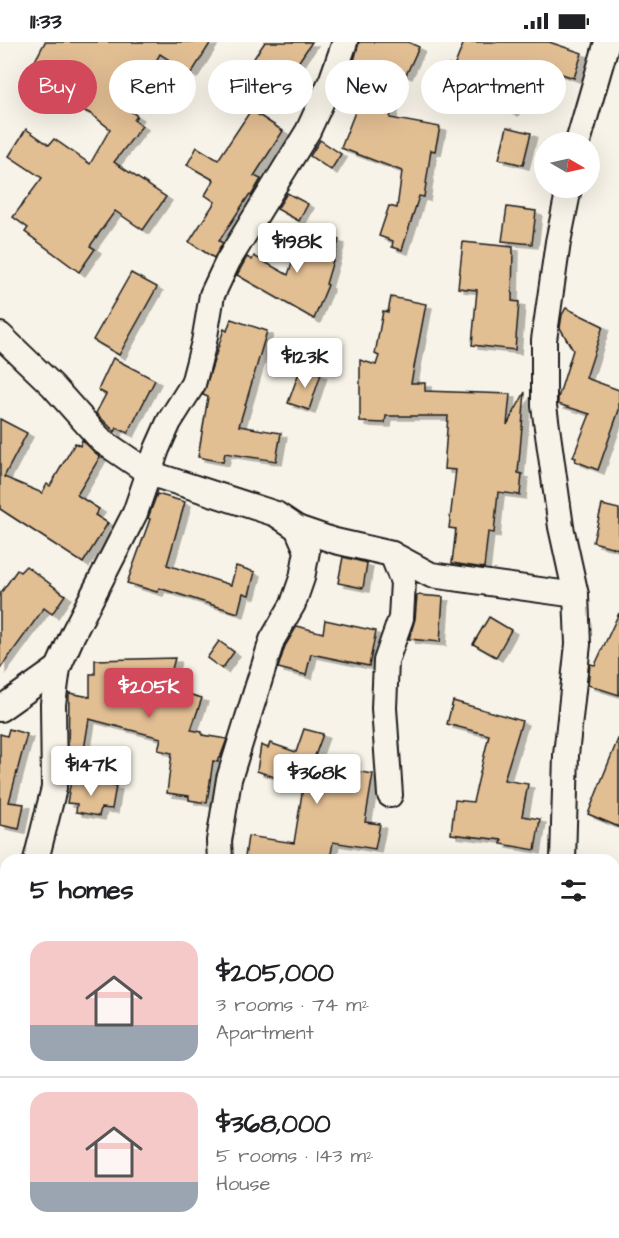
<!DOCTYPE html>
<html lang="en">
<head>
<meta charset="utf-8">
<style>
  body { margin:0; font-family:"Architects Daughter",sans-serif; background:#f2f2f2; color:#202124; height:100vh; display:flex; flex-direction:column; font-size:22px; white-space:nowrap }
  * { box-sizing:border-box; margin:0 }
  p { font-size:20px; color:#757577 }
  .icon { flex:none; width:33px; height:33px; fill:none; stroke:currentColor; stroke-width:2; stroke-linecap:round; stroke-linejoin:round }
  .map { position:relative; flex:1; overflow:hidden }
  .panel { position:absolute; left:0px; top:812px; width:620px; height:386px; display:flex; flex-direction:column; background:#fff; border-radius:18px 18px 0 0; box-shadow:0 6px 24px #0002 }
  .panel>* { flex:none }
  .hud { position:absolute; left:18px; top:18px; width:584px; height:54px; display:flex; gap:12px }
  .needle { width:39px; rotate:99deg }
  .buttons { position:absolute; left:534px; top:90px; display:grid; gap:12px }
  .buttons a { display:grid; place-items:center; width:66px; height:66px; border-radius:50%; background:#fff; box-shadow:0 6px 24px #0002; font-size:30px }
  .price { position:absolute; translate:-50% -51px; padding:0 14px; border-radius:6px; background:#fff; color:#222; font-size:20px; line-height:39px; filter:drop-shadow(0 2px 3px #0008) }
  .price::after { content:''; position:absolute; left:50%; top:36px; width:18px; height:14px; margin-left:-9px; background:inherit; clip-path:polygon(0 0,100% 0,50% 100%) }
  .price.active { background:#d1495b; color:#fff }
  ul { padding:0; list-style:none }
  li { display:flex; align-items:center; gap:18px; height:150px; padding:0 30px }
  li+li { border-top:2px solid #e0e0e0 }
  li span { display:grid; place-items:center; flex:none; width:168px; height:120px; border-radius:18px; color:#555 }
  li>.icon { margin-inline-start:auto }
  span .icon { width:72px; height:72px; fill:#fffc; stroke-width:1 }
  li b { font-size:26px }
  h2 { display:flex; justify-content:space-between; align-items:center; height:72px; padding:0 30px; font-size:26px }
  .chip { padding:0 21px; border-radius:27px; background:#fff; box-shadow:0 6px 24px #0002; font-size:21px; line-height:54px }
  .chip.active { background:#d1495b; color:#fff }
  .status { display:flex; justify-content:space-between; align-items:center; height:42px; padding:0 30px; background:#fff; direction:ltr }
  .status svg { height:16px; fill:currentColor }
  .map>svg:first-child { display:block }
  .building { fill:#e2be93; stroke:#1c1c1c; stroke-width:1.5; filter:url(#shadow) }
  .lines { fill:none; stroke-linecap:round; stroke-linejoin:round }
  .street-casing { stroke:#1c1c1c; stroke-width:28 }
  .secondary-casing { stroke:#1c1c1c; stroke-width:38 }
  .street { stroke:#f7f3e8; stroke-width:24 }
  .secondary { stroke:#f7f3e8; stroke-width:33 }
</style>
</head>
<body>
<div class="status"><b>11:33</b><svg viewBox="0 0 49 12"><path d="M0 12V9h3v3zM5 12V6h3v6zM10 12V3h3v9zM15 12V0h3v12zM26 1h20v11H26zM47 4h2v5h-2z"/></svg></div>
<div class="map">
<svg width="619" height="1196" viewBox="0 0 619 1196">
  <defs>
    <filter id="shadow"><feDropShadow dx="6" dy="4" stdDeviation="0" flood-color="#0004"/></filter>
  </defs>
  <rect width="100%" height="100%" fill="#f7f3e8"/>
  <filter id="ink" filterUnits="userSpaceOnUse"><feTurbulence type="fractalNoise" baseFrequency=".0167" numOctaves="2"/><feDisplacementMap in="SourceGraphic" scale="12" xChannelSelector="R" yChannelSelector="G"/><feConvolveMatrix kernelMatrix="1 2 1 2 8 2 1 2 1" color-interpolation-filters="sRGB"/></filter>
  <g filter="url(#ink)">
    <g class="building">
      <path d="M45,0h166l-20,32 -31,-20 -32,55 9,7 -3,4 8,6 -28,36 52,35 -23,33 -28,-19 -25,35 5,3 -16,23 -54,-40 3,-4 -15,-11 29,-39 -33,-22 17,-27 23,16 5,-6 36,25 20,-35 -19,-15 -22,-11 -4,6 -43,-24z"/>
      <path d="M265,0h47l-29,43 -33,-21z"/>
      <path d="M359,0h49l11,5 -13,28 -6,-3 -10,46 50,9 -5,24 -4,-1 -7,47 -5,-1 -17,54 -10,-3 1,-6 -14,-5 10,-30 8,2 5,-37 -61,-23 21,-54 -16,-3z"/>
      <path d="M464,0h85l33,11 -8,25 -46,-15 -16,49 -71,-25 8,-22 5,2z"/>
      <path d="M251,68l32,21 -29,45 7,3 -10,17 -2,-1 -30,46 4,2 -9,15 -25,-16 26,-40 -10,-7 9,-15 -27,-15 10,-18 21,13z"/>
      <path d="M507,85l24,6 -8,32 -24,-6z"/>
      <path d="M320,98l21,14 -10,16 -21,-14z"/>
      <path d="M287,151l21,11 -9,17 -22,-12z"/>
      <path d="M507,165l29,4 -4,33 -30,-3z"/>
      <path d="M303,188l36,10 -13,44 2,1 -14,34 -77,-44 10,-18 5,3 2,-4 34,19z"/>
      <path d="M463,200l50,5 -1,54 7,1 -4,48 -43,-5 5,-55 -19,-2z"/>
      <path d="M131,231l26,14 -38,68 -26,-15z"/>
      <path d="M391,255l35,7 -15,79h14v8l85,3 -3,31 18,-33 -7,81 4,1 -2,21 -22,-3 -4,41 -6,-1 -4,36 -32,-5 4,-34 -7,-1 7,-58 -12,-1 4,-53h-62l-1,7 -25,-1v-62l16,5 3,-9 -4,-2 8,-43 5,1z"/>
      <path d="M566,266l37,18 -17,52 33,12v20l-21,60 -23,-9 1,-3 -3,-1 17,-43 -32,-10v-6l15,-48 -13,-22 2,-13z"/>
      <path d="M231,277l36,12 -28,95 42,7 -5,28 -51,-8 -2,9 -25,-5 10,-60 -5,-2 21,-66 3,2z"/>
      <path d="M113,316l42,22 -27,53 -11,-5 -2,4 -19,-19 10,-19 -8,-4z"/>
      <path d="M301,325l20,7 -12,36 -21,-7z"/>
      <path d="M0,377l27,14 -23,44 38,16 5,-9 3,2 25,-43 5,3 2,-6 18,17 -23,38 22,14 -4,6 13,8 -25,40 -83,-54z"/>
      <path d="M157,452l28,8 -18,63 64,20 5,-19 19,6 -6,23 -6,-2 -5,20 -79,-25 -2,4 -30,-9 23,-64 -2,-1z"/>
      <path d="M602,463l17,4v40l-26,-7z"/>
      <path d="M343,515l24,6 -4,25 -25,-5z"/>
      <path d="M26,524l39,29 -13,19 -8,-6 -44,61v-75l17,-24 3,2z"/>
      <path d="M417,553l26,2 -3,45 -31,-3 6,-20z"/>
      <path d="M619,571v82l-31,-10 2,-21 5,1z"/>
      <path d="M489,575l22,13 -15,27 -23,-13z"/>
      <path d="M325,578l51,11 -7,35 -58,-12 -5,21 -28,-7 7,-22 12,-20 26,7z"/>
      <path d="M219,599l15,11 -12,17 -15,-11z"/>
      <path d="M175,616l-8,30 35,10 -11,32 11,2v3l25,4 -7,19h-2v4l-5,-1 -6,42 -18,-3v-4l-22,-3 5,-40 -14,-3 3,-12 -72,-19 -6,37 -15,-3 1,-60 21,4v-23h5v-14z"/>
      <path d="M453,659l69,20 -18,59 24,4 -6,32 18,3 -5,31 -34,-6 1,-4 -51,-6 4,-34 18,2 16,-67 -42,-11z"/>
      <path d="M9,687l18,5 -18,68 15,2 -5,25 -19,-4v-91l7,2z"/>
      <path d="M304,687l19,5 -11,30 61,10 -8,48 15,2 -5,25 -42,-7 -3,18h-68l-17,-3 3,-21 46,7 9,-56 -46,-16 4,-26 7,3 2,-5 26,9z"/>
      <path d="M618,697l1,1v87l-31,-13z"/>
      <path d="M71,738l45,6 -4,23 -11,-1 -2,8 -23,-4 1,-8 -10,-1z"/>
    </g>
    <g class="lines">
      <defs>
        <g id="street">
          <path d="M578,100l29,-100"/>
          <path d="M0,293l52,50 50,56 47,32 127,41 21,14 10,23 -5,27 -9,26 -21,36 -43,139 -10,62 1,19"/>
          <path d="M297,486l38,13 57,13 39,21 145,20"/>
          <path d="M0,667l58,-41"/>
          <path d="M390,753l-6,-87 2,-47 15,-43 2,-36 -11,-28"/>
          <path d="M36,818l18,-72 -1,-84 5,-36 15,-34 62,-121 22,-64 12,-27 24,-38 11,-42 8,-47 16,-34 80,-130 24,-52 13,-37"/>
          <path d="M563,818l3,-105 12,-111 -2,-49 -15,-68 -17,-121v-66l14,-98 11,-54"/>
          <path d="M562,1191l1,5"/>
          <path d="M312,1196v-5"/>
        </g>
        <g id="secondary">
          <path d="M0,964l6,1"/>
          <path d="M614,1017h5"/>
        </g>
      </defs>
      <use href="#street" class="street-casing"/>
      <use href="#secondary" class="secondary-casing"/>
      <use href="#street" class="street"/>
      <use href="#secondary" class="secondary"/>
    </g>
  </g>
</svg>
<div class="buttons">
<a><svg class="needle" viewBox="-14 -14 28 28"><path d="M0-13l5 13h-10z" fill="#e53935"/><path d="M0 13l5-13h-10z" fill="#757577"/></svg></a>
</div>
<b class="price" style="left:297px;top:232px">$198K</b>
<b class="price" style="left:305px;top:347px">$123K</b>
<b class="price active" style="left:149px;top:677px">$205K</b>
<b class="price" style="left:91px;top:755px">$147K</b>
<b class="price" style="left:317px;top:763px">$368K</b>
<div class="hud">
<a class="chip active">Buy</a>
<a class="chip">Rent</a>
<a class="chip">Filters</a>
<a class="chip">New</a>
<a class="chip">Apartment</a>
</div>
<section class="panel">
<h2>5 homes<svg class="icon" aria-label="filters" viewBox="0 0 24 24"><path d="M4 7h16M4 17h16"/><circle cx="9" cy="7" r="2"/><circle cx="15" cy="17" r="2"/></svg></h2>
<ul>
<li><span style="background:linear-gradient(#f6c9c9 70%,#9aa5b1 0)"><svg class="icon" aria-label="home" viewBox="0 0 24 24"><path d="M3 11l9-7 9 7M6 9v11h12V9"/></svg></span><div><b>$205,000</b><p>3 rooms · 74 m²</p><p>Apartment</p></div></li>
<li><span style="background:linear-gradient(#f6c9c9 75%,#9aa5b1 0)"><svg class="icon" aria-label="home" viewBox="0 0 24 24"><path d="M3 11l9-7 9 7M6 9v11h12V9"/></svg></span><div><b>$368,000</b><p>5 rooms · 143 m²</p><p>House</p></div></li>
</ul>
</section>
</div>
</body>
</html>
